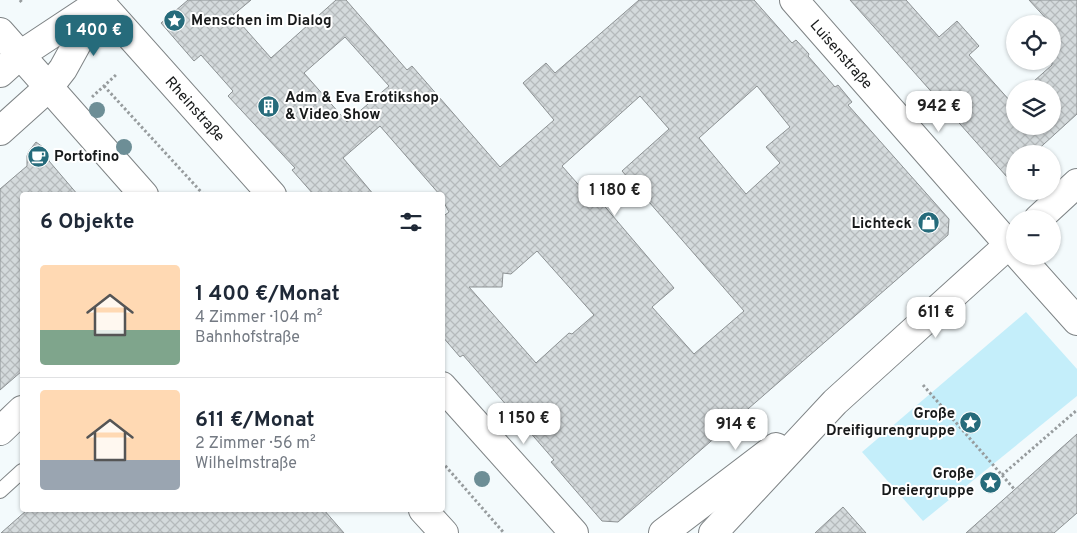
<!DOCTYPE html>
<html lang="de">
<head>
<meta charset="utf-8">
<style>
  body { margin:0; font-family:Overpass,sans-serif; background:#f2f2f3; color:#1f2937; height:100vh; display:flex; flex-direction:column; font-size:19px; white-space:nowrap }
  * { box-sizing:border-box; margin:0 }
  p { font-size:16px; color:#747a83 }
  .icon { flex:none; width:28px; height:28px; fill:none; stroke:currentColor; stroke-width:2; stroke-linecap:round; stroke-linejoin:round }
  .map { position:relative; flex:1; overflow:hidden }
  .details { position:absolute; left:20px; top:192px; width:425px; height:320px; display:flex; flex-direction:column; background:#fff; border-radius:5px; box-shadow:0 1px 4px #0004 }
  .details>* { flex:none }
  .buttons { position:absolute; left:1006px; top:15px; display:grid; gap:10px }
  .buttons a { display:grid; place-items:center; width:55px; height:55px; border-radius:50%; background:#fff; box-shadow:0 1px 4px #0004; font-size:25px }
  .price { position:absolute; translate:-50% -42px; padding:0 11px; border-radius:10px; background:#fff; color:#222; font-size:16px; line-height:32px; filter:drop-shadow(0 1px 2px #0008) }
  .price::after { content:''; position:absolute; left:50%; top:30px; width:15px; height:11px; margin-left:-8px; background:inherit; clip-path:polygon(0 0,100% 0,50% 100%) }
  .price.selected { background:#266b7b; color:#fff }
  ul { padding:0; list-style:none }
  li { display:flex; align-items:center; gap:15px; height:125px; padding:0 20px }
  li+li { border-top:1px solid #e0e1e3 }
  li span { display:grid; place-items:center; flex:none; width:140px; height:100px; border-radius:5px; color:#555 }
  li>.icon { margin-inline-start:auto }
  span .icon { width:60px; height:60px; fill:#fffc; stroke-width:1 }
  li b { font-size:21px }
  h2 { display:flex; justify-content:space-between; align-items:center; height:60px; padding:0 20px; font-size:21px }
  .map>svg:first-child { display:block }
  .park { fill:#c4eefa }
  .building { fill:url(#building-cross-hatch); stroke:#8c9193; fill-rule:evenodd }
  .lines { fill:none; stroke-linecap:round; stroke-linejoin:round }
  .service-casing { stroke:#7e8385; stroke-width:16 }
  .minor-casing { stroke:#7e8385; stroke-width:30 }
  .tertiary-casing { stroke:#7e8385; stroke-width:30 }
  .secondary-casing { stroke:#7e8385; stroke-width:30 }
  .path { stroke:#979c9e; stroke-width:3; stroke-dasharray:2.5 2.5; stroke-linecap:butt }
  .service { stroke:#fff; stroke-width:14 }
  .minor { stroke:#fff; stroke-width:28 }
  .tertiary { stroke:#fff; stroke-width:28 }
  .secondary { stroke:#fff; stroke-width:28 }
  .tree { fill:#6d8e96 }
  .labels { text-anchor:middle; stroke-width:4; stroke-linejoin:round; paint-order:stroke }
  .poi-label { font-size:15px; font-weight:bold; fill:#181a1b; stroke:#fff; text-anchor:start }
  .street-label { font-size:15px; fill:#181a1b; stroke:#fff }
</style>
</head>
<body>
<div class="map">
<svg width="1077" height="533" viewBox="0 0 1077 533">
  <defs>
    <pattern id="building-cross-hatch" width="8" height="8" patternUnits="userSpaceOnUse" patternTransform="scale(1.25)"><rect width="8" height="8" fill="#d4dadc"/><path d="M0 0l8 8M0 8l8-8" fill="none" stroke="#b5babc"/></pattern>
  </defs>
  <rect width="100%" height="100%" fill="#f3fafc"/>
  <path class="park" d="M1026,312l51,57v27l-154,125 -61,-69z"/>
  <g class="building">
    <path d="M188,0h63l-18,15 38,43 65,-58h10l61,70 5,-4 88,101 54,-47 -31,-37 23,-20 9,10 84,-73h115l38,43 4,-3 13,14 -1,2 27,31 3,-2 14,17 -4,3 101,114 -1,16 -330,287 -16,-1 -51,-59 3,-2 -91,-105 -3,2 -18,-21v-119l7,-5 -7,-13v-4h-2l-60,-69 -37,32 31,37h-60l-22,-25 3,-2 -67,-72 5,-5 -32,-36 -7,6 -33,-38zM345,37l44,49 -42,36 -43,-49zM757,86l33,41 -24,20 14,16 -34,31 -47,-56zM640,96l29,33 -47,42 122,140 -50,43 -42,-47 22,-19 -79,-93 -4,4 -29,-33zM537,251l57,64 -22,19 -3,-1 -33,30 -67,-76h33l1,-14 8,1z"/>
    <path d="M850,0h56l33,37 18,-16 22,25 -10,9 42,47 4,-4v28h37v-37h-27l27,-24v-41h-1l-22,-24h48v114l-44,40h-18v32z"/>
    <path d="M36,142l11,8 2,11 29,34h-56v176l-22,19v-201l27,-23v-10l2,-5z"/>
    <path d="M1077,434v79l-23,20h-88z"/>
    <path d="M843,507l23,26h-51z"/>
    <path d="M27,510h297l20,23h-343z"/>
  </g>
  <g class="lines">
    <defs>
      <path id="service" d="M0,491l22,-20"/>
      <g id="minor">
        <path id="s1" d="M794,0l215,245"/>
        <path d="M0,431l22,-21"/>
      </g>
      <g id="tertiary">
        <path d="M0,73l20,-18 77,-51"/>
        <path d="M0,131l49,-44 14,-18 37,-67"/>
      </g>
      <g id="secondary">
        <path id="s2" d="M98,0l174,195"/>
        <path d="M0,32l144,163"/>
        <path d="M1038,219l39,-36"/>
        <path d="M1019,256l58,65"/>
        <path d="M442,386l132,147"/>
        <path d="M423,510l21,23"/>
        <path d="M663,533l113,-86"/>
        <path d="M713,533l122,-131 180,-163"/>
      </g>
    </defs>
    <use href="#service" class="service-casing"/>
    <use href="#minor" class="minor-casing"/>
    <use href="#tertiary" class="tertiary-casing"/>
    <use href="#secondary" class="secondary-casing"/>
    <g class="path">
      <path d="M20,0l3,4"/>
      <path d="M104,86l100,109"/>
      <path d="M92,97l25,-23"/>
      <path d="M923,385l92,105"/>
      <path d="M442,462l62,71"/>
      <path d="M1002,475l75,-65"/>
    </g>
    <use href="#service" class="service"/>
    <use href="#minor" class="minor"/>
    <use href="#tertiary" class="tertiary"/>
    <use href="#secondary" class="secondary"/>
  </g>
  <g class="tree">
    <circle cx="97" cy="110" r="8"/>
    <circle cx="124" cy="147" r="8"/>
    <circle cx="482" cy="479" r="8"/>
  </g>
  <defs>
    <symbol id="sight-disc" viewBox="-11 -11 22 22"><circle r="9.5" fill="#266b7b" stroke="#fff"/><path d="M0-6L1.8-2.2L6-1.7L2.9 1.2L3.7 5.4L0 3.3L-3.7 5.4L-2.9 1.2L-6-1.7L-1.8-2.2Z" fill="#fff"/></symbol>
    <symbol id="building-disc" viewBox="-11 -11 22 22"><circle r="9.5" fill="#266b7b" stroke="#fff"/><path d="M-4-6H4V6H1V3H-1V6H-4ZM-2.5-4.3h1.7v1.8h-1.7ZM.8-4.3h1.7v1.8H.8ZM-2.5-1h1.7V.8h-1.7ZM.8-1h1.7V.8H.8Z" fill="#fff"/></symbol>
    <symbol id="cafe-disc" viewBox="-11 -11 22 22"><circle r="9.5" fill="#266b7b" stroke="#fff"/><path d="M-5.5-4.5H6V0H3Q3 3.5 0 3.5H-2.5Q-5.5 3.5-5.5 0ZM3-3.2v2h1.7v-2ZM-6 4.5H4V6H-6Z" fill="#fff"/></symbol>
    <symbol id="shop-disc" viewBox="-11 -11 22 22"><circle r="9.5" fill="#266b7b" stroke="#fff"/><path d="M-5-2.5h2.3a2.7 3.5 0 0 1 5.4 0H5L5.5 6h-11ZM-1.5-2.5h3a1.5 2.3 0 0 0-3 0Z" fill="#fff"/></symbol>
  </defs>
  <g fill-rule="evenodd">
    <use href="#sight-disc" x="162" y="8" width="25" height="25"/>
    <use href="#building-disc" x="256" y="94" width="25" height="25"/>
    <use href="#cafe-disc" x="26" y="144" width="25" height="25"/>
    <use href="#shop-disc" x="916" y="210" width="25" height="25"/>
    <use href="#sight-disc" x="958" y="410" width="25" height="25"/>
    <use href="#sight-disc" x="978" y="470" width="25" height="25"/>
  </g>
  <g class="labels">
    <g class="poi-label">
      <text x="191" y="25">Menschen im Dialog</text>
      <text x="285" y="102">Adm &amp; Eva Erotikshop<tspan x="285" dy="17">&amp; Video Show</tspan></text>
      <text x="54" y="161">Portofino</text>
      <text x="912" y="228" text-anchor="end">Lichteck</text>
      <text x="955" y="418" text-anchor="end">Große<tspan x="955" dy="17">Dreifigurengruppe</tspan></text>
      <text x="974" y="478" text-anchor="end">Große<tspan x="974" dy="17">Dreiergruppe</tspan></text>
    </g>
    <g class="street-label">
      <text dy="5" stroke="none"><textPath href="#s1" startOffset="72">Luisenstraße</textPath></text>
      <text dy="5" stroke="none"><textPath href="#s2" startOffset="146">Rheinstraße</textPath></text>
    </g>
  </g>
</svg>
<div class="buttons">
<a><svg class="icon" aria-label="locate" viewBox="0 0 24 24"><circle cx="12" cy="12" r="6"/><path d="M12 2v4M12 18v4M2 12h4M18 12h4"/></svg></a>
<a><svg class="icon" aria-label="layers" viewBox="0 0 24 24"><path d="M12 4l9 5-9 5-9-5zM3 14l9 5 9-5"/></svg></a>
<a>+</a>
<a>−</a>
</div>
<b class="price selected" style="left:94px;top:57px">1 400 €</b>
<b class="price" style="left:939px;top:133px">942 €</b>
<b class="price" style="left:615px;top:217px">1 180 €</b>
<b class="price" style="left:936px;top:339px">611 €</b>
<b class="price" style="left:524px;top:445px">1 150 €</b>
<b class="price" style="left:736px;top:451px">914 €</b>
<section class="details">
<h2>6 Objekte<svg class="icon" aria-label="filters" viewBox="0 0 24 24"><path d="M4 7h16M4 17h16"/><circle cx="9" cy="7" r="2"/><circle cx="15" cy="17" r="2"/></svg></h2>
<ul>
<li><span style="background:linear-gradient(#ffd9b3 65%,#7fa58c 0)"><svg class="icon" aria-label="home" viewBox="0 0 24 24"><path d="M3 11l9-7 9 7M6 9v11h12V9"/></svg></span><div><b>1 400 €/Monat</b><p>4 Zimmer · 104 m²</p><p>Bahnhofstraße</p></div></li>
<li><span style="background:linear-gradient(#ffd9b3 70%,#9aa5b1 0)"><svg class="icon" aria-label="home" viewBox="0 0 24 24"><path d="M3 11l9-7 9 7M6 9v11h12V9"/></svg></span><div><b>611 €/Monat</b><p>2 Zimmer · 56 m²</p><p>Wilhelmstraße</p></div></li>
</ul>
</section>
</div>
</body>
</html>
